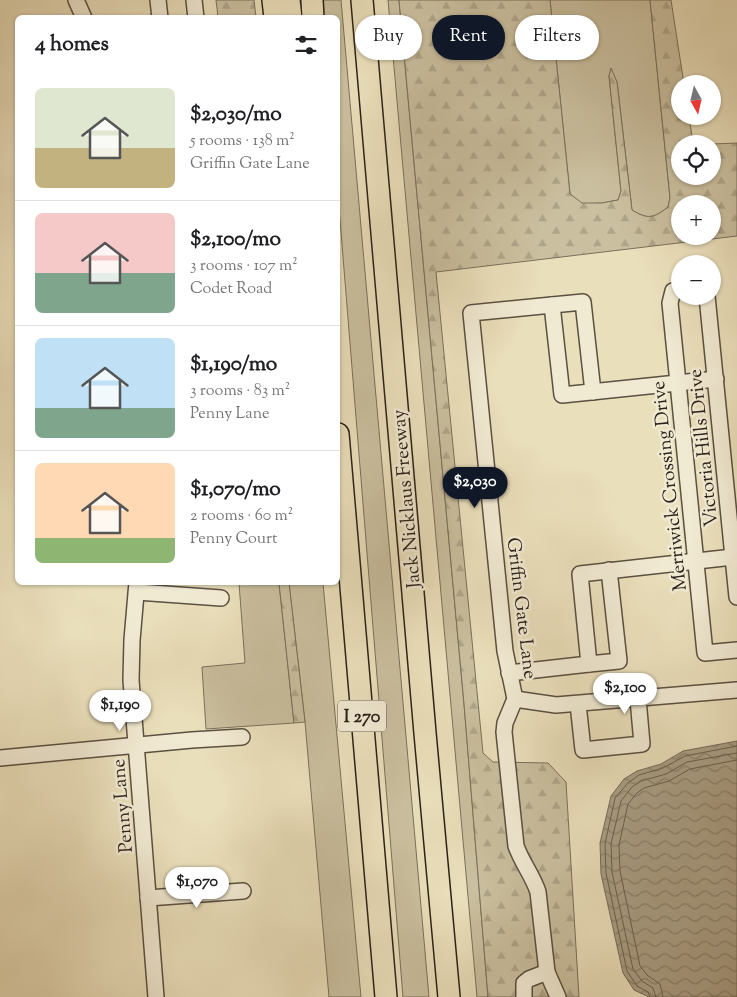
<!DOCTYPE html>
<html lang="en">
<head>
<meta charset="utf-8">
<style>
  body { margin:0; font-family:"Sorts Mill Goudy",serif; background:#f2f2f2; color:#202124; height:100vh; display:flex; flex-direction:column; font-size:19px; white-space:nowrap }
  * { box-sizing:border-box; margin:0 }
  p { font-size:16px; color:#757577 }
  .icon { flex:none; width:28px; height:28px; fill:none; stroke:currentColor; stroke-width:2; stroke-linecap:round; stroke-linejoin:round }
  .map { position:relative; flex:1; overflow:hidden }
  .panel { position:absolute; left:15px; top:15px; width:325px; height:570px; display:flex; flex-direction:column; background:#fff; border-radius:8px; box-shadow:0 1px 4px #0004 }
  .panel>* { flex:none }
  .top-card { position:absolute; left:355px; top:15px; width:306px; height:45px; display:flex; gap:10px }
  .needle { width:32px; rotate:172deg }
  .controls { position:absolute; left:671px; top:75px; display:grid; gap:10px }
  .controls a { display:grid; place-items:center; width:50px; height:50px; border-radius:50%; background:#fff; box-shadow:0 1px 4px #0004; font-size:25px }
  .price { position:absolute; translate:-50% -42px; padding:0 11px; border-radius:18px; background:#fff; color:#222; font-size:16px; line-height:32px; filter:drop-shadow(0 1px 2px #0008) }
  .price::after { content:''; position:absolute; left:50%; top:30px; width:15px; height:11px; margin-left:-8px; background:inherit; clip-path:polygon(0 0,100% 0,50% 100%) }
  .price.selected { background:#111827; color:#fff }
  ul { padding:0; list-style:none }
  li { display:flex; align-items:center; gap:15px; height:125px; padding:0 20px }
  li+li { border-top:1px solid #e0e0e0 }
  li span { display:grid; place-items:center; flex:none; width:140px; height:100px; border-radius:8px; color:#555 }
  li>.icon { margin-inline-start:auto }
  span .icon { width:60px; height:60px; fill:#fffc; stroke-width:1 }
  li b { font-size:21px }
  h2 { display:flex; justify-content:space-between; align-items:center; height:60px; padding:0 20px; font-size:21px }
  .tag { padding:0 18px; border-radius:22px; background:#fff; box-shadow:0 1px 4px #0004; font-size:18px; line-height:45px }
  .tag.selected { background:#111827; color:#fff }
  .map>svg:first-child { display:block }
  .green { fill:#cabf9f; stroke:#7a705c }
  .forest { fill:url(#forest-firs); stroke:#7a705c; fill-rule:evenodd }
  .water { fill:url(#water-waves); stroke:#776c59 }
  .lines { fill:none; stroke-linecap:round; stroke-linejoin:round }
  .shore { stroke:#6a604e; stroke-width:1 }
  .minor-casing { stroke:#5b5042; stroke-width:18 }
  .highway-casing { stroke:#2b2119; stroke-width:24 }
  .minor { stroke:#f1ead3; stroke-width:15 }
  .highway { stroke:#eadfbb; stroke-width:21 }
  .labels { text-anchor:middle; stroke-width:5; stroke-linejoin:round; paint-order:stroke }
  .shield { fill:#f1ead3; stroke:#665d51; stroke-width:1 }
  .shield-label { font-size:18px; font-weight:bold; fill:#2b2119 }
  .street-label { font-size:19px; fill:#2b2119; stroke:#f1ead3 }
</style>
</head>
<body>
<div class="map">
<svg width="737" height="997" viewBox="0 0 737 997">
  <defs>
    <pattern id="forest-firs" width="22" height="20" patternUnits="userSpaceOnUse" patternTransform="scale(1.25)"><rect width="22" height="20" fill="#cabf9f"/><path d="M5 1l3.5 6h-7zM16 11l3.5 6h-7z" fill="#aea488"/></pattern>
    <pattern id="water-waves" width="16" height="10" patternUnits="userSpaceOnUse" patternTransform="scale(1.25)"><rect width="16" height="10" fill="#a99e84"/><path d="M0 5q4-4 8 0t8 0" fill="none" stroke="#8a806b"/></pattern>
  </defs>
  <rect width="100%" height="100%" fill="#eadfbb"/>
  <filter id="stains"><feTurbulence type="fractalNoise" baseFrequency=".004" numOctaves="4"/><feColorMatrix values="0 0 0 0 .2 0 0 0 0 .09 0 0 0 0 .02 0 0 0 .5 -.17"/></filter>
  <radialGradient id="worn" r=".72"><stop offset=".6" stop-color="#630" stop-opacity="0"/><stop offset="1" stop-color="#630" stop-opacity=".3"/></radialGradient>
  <g class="green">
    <path d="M322,0h19l88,997h-26l-65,-802v-177l-15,-1z"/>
    <path d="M388,0h11l65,704 24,293h-11z"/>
    <path d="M550,0h100l20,198 -2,9c-14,11 -20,13 -36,3l-15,-128 -6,-13 -2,7 12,115 -3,9 -16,3 -20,1 -12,-10z"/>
    <path d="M239,583h40l15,140 -88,6 -4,-62 43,-4z"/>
    <path d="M289,583h34l38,414h-32l-24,-275z"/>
  </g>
  <g class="forest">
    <path d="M216,0h38l2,17h-38z"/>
    <path d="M399,0h151l20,194 12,9h20l16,-3 3,-9 -12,-115 2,-8 6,14 15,128c16,10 22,8 36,-3l2,-9 -20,-198h21l13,84h-4v32h9l3,20 8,8h-20v32h32l1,-32 24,-1v93l-301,36 47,481 10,9 55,1 18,19 13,215h-91l-24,-293zM680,204h32v32h-32z"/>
    <path d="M279,583h10l16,139 -11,1z"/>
  </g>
  <path class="water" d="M737,741v256h-88l-15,-7 -11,-17 -22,-99 -1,-31 11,-47 13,-17 13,-8 24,-7 22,-13z"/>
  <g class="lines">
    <g class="shore">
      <path d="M650,997l-2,-5 -11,-6 -10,-15 -21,-98 -1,-29 10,-46 13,-15 11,-8 24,-7 22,-12 52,-10"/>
      <path d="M656,997l-3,-9 -11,-7 -9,-12 -21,-97 -1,-28 10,-43 11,-14 9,-6 25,-7 21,-12 50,-9"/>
      <path d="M663,997l-3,-13 -13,-9 -7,-9 -20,-95 -1,-26 9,-41 9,-11 7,-5 25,-7 21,-12 47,-9"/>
    </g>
    <defs>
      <g id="minor">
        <path d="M76,0l8,18"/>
        <path d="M158,0l2,18"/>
        <path d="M194,0l2,18"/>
        <path d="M680,289l-7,2 -3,12 35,350 32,-3"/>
        <path d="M707,296l30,301"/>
        <path d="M552,305l31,-3 10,90"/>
        <path d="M137,582l-5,58 -1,40 25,317"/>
        <path d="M137,592l84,6"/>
        <path d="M589,664l30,-3 -10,-91"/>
        <path d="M509,673l80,-9 -9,-90 153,-17"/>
        <path d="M515,699l-10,-48 -34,-338 81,-8 10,90 154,-16"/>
        <path d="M515,699l-10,24 -1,9 12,114c6,17 17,30 22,46l9,80 11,25"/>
        <path d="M515,699l41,6 181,-15"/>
        <path d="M578,704l5,46 59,-6 -4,-45"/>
        <path d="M0,758l192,-18 50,-3"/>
        <path d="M148,898l95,-7"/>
        <path d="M524,997v-14l5,-4 18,-7"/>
      </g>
      <g id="highway">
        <path d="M273,0l2,18"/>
        <path d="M289,0l2,18"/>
        <path d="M312,0l1,18"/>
        <path d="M362,0l63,733 24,264"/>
        <path d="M338,434l48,563"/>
      </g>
    </defs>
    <use href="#minor" class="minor-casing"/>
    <use href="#highway" class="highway-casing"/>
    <use href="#minor" class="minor"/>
    <use href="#highway" class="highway"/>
  </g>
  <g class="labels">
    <rect class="shield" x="338" y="700.5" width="48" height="31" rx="4"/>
    <g class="shield-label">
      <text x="362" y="722">I 270</text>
    </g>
    <g class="street-label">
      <text transform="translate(702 448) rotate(-96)" y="7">Victoria Hills Drive</text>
      <text transform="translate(668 486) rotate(-96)" y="7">Merriwick Crossing Drive</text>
      <text transform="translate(405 499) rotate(-95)" y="7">Jack Nicklaus Freeway</text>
      <text transform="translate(523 608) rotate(83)" y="7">Griffin Gate Lane</text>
      <text transform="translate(121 806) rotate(-95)" y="7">Penny Lane</text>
    </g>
  </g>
  <rect width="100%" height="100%" filter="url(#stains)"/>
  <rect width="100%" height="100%" fill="url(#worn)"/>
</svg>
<div class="controls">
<a><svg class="needle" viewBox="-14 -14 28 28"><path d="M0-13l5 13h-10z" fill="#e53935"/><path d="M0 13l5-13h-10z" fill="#757577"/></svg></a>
<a><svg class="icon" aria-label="locate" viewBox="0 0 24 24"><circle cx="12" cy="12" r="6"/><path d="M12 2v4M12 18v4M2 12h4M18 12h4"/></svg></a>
<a>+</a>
<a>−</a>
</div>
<b class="price selected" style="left:475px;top:509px">$2,030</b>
<b class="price" style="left:625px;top:715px">$2,100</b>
<b class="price" style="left:120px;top:732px">$1,190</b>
<b class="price" style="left:197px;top:909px">$1,070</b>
<div class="top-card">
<a class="tag">Buy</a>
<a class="tag selected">Rent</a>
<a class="tag">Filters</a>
</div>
<section class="panel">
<h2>4 homes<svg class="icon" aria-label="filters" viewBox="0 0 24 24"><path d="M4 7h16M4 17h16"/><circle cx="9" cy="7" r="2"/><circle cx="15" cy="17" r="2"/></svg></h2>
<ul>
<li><span style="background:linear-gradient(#dfe7d0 60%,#c2b280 0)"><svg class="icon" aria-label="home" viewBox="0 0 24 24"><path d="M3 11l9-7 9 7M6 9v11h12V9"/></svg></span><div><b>$2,030/mo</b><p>5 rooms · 138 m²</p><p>Griffin Gate Lane</p></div></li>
<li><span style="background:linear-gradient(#f6c9c9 60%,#7fa58c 0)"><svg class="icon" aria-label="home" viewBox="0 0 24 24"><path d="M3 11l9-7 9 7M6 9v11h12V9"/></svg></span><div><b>$2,100/mo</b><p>3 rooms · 107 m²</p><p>Codet Road</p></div></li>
<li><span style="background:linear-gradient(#bfe0f5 70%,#7fa58c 0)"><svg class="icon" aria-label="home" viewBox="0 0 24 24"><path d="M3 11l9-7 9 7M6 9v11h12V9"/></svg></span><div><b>$1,190/mo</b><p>3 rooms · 83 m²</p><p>Penny Lane</p></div></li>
<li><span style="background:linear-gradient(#ffd9b3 75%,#8fb573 0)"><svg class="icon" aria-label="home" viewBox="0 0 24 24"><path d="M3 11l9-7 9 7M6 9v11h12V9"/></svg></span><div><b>$1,070/mo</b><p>2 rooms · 60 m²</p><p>Penny Court</p></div></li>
</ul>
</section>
</div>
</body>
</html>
